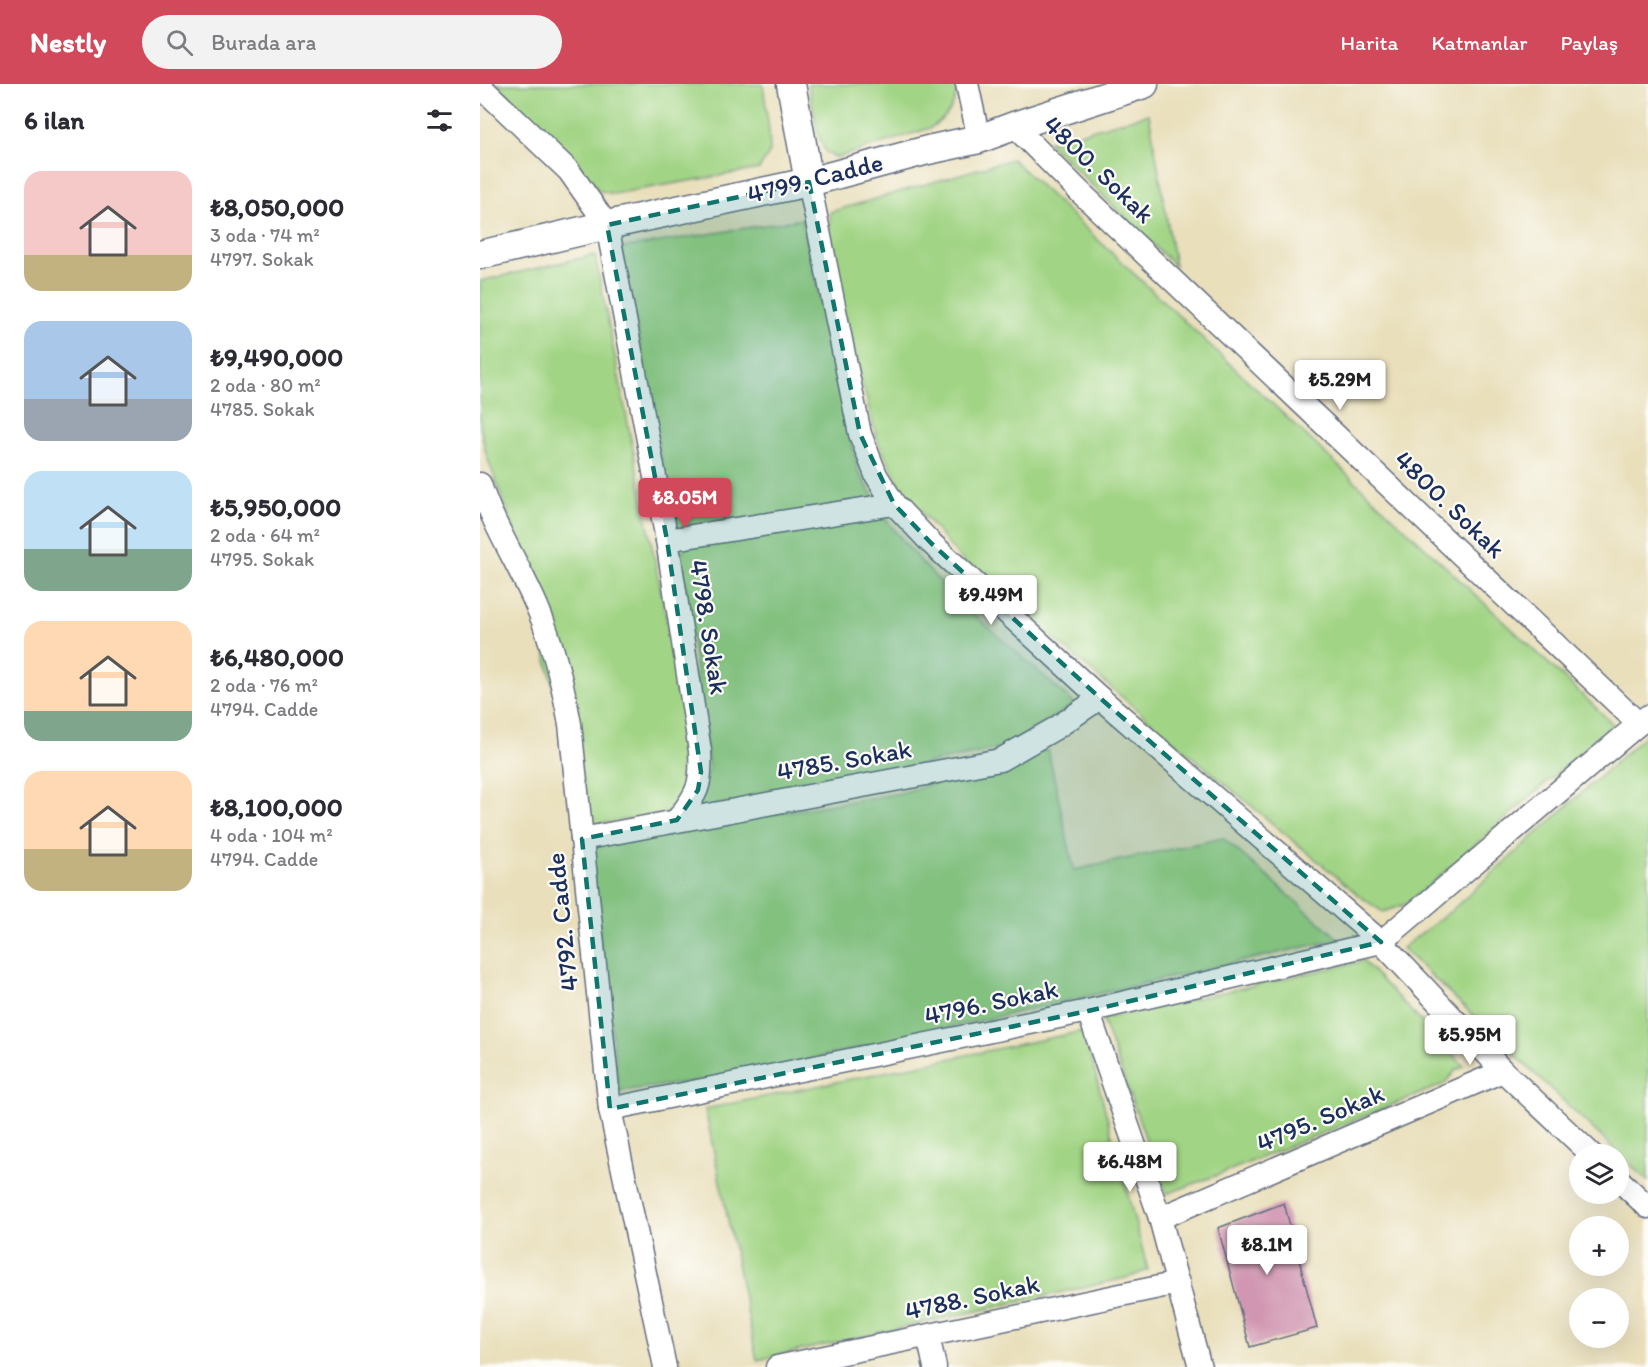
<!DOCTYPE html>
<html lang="tr">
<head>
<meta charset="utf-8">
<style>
  body { margin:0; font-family:Itim,sans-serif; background:#f2f2f3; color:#2b2b33; height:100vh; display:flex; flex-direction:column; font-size:22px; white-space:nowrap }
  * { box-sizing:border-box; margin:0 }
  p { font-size:20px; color:#7c7c81 }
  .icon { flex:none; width:33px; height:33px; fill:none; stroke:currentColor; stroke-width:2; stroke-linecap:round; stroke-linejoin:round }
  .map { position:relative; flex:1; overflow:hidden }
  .sheet { display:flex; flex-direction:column; background:#fff; width:480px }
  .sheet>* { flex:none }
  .fabs { position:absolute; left:1089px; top:1060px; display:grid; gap:12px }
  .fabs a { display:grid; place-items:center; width:60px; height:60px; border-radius:50%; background:#fff; box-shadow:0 6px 24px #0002; font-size:30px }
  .price { position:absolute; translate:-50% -51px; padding:0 14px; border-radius:6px; background:#fff; color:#222; font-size:20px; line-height:39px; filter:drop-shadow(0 2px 3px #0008) }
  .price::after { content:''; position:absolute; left:50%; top:36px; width:18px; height:14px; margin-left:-9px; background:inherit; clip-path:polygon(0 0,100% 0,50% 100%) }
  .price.active { background:#d1495b; color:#fff }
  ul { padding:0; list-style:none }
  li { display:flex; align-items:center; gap:18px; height:150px; padding:0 24px }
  li span { display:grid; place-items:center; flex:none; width:168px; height:120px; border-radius:18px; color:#555 }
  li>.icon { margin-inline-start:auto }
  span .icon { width:72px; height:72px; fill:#fffc; stroke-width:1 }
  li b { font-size:26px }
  h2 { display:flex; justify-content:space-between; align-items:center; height:72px; padding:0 24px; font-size:26px }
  header { display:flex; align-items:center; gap:36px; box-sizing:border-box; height:84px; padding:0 30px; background:#d1495b; color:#fff }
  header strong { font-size:28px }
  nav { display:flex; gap:33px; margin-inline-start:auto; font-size:21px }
  .search { width:420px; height:54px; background:#f2f2f3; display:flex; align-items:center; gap:15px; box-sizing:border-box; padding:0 21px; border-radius:33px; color:#7c7c81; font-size:22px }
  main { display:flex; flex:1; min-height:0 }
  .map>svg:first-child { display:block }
  .green { fill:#a1d484; stroke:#5e8271; stroke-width:1.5 }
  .building { fill:#d197b2 }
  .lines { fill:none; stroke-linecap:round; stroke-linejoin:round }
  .minor-casing { stroke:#636d7f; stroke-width:25 }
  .tertiary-casing { stroke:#636d7f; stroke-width:31 }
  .minor { stroke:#fff; stroke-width:22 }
  .tertiary { stroke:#fff; stroke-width:28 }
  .marked { fill:#0f766e; fill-opacity:0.2; stroke:#0f766e; stroke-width:4.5; stroke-dasharray:12 8; stroke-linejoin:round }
  .labels { text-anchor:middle; stroke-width:4.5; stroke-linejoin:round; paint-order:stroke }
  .street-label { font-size:26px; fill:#1b2f5e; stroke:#fdfcf7 }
</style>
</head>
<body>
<header>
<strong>Nestly</strong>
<div class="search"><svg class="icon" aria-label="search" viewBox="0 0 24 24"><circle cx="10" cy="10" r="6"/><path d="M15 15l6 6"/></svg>Burada ara</div>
<nav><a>Harita</a><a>Katmanlar</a><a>Paylaş</a></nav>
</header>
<main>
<section class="sheet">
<h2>6 ilan<svg class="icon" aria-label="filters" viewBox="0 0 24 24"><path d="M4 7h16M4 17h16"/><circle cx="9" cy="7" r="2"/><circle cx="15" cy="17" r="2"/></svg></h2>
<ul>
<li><span style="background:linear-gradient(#f6c9c9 70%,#c2b280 0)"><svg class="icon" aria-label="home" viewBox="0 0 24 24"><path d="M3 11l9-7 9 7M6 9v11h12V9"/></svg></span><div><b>₺8,050,000</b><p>3 oda · 74 m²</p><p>4797. Sokak</p></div></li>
<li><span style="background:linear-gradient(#a9c7e8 65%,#9aa5b1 0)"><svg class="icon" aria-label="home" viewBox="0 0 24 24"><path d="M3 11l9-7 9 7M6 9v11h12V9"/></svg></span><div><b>₺9,490,000</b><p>2 oda · 80 m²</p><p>4785. Sokak</p></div></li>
<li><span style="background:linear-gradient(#bfe0f5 65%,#7fa58c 0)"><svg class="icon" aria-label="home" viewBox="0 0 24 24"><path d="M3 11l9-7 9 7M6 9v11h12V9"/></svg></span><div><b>₺5,950,000</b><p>2 oda · 64 m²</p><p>4795. Sokak</p></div></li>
<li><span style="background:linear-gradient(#ffd9b3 75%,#7fa58c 0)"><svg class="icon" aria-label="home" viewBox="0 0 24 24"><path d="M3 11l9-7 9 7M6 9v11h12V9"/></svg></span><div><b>₺6,480,000</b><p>2 oda · 76 m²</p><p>4794. Cadde</p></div></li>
<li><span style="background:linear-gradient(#ffd9b3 65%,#c2b280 0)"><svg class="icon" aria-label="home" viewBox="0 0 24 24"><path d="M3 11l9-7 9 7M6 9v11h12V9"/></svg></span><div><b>₺8,100,000</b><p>4 oda · 104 m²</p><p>4794. Cadde</p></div></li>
</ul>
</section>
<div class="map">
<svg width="1168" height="1283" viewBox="0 0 1168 1283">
  <rect width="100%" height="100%" fill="#fdfcf7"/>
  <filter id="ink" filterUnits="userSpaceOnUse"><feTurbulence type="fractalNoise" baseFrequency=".0167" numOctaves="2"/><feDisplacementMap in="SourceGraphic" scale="12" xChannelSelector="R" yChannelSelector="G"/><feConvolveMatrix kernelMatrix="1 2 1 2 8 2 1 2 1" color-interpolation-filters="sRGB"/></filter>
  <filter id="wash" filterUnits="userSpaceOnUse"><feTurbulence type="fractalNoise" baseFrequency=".008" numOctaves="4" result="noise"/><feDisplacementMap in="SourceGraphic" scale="24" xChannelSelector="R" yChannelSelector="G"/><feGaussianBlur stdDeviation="1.35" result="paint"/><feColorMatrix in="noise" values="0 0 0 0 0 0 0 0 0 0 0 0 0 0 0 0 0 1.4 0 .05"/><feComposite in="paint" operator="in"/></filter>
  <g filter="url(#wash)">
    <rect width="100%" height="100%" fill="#e9dfbb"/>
    <g class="green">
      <path d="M16,0h267l6,47 1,21 -11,17 -146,25 -15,-4 -23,-30z"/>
      <path d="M328,0h151c-5,22 -9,32 -29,44l-94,30 -11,-7 -7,-17z"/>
      <path d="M669,30l26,152 -127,-124z"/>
      <path d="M532,75l601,565 -204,179 -26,9 -21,-14 -204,-170 -199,-171 -56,-67 -25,-48 -48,-180v-50z"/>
      <path d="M322,135l56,252 18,30 -202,29 -52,-282z"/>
      <path d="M115,171l100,510 -6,26 -20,22 -84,13 -63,-275 -35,-94 -7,-29v-147z"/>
      <path d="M400,427c52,74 128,132 195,193l-73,44 -304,62 11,-41 -28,-216 8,-11z"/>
      <path d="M1168,649v448l-246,-233 50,-38z"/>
      <path d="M568,666l26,120 149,-32 116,101 -607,138 -113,14 -30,-247 312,-51z"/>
      <path d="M883,877l101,105 -9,5 -11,13 -221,89 -57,21 -64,-175z"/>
      <path d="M604,947l64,239 -18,7 -373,83 -52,-251z"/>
    </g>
    <g id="blocks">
      <path class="building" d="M804,1119l33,125 -67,19 -32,-119z"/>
    </g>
  </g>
  <g filter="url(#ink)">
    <use href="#blocks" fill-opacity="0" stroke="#636d7f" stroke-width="1.5"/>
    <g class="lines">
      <defs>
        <g id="minor">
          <path d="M487,0l12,55"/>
          <path d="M0,2l89,85 38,54 60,315 33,211c2,34 -2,42 -23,69"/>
          <path d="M534,42l65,65 560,533"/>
          <path d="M329,98l51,252 16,41 18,29 37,39 169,155 281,244 122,129 89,84"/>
          <path d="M0,400c14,44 40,82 58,125 16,38 25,76 32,115l40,385 55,258"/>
          <path d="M187,456l227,-36"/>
          <path d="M102,755l418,-79 56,-32 44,-30"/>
          <path d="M608,927l72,207 40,149"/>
          <path d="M130,1025l478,-98 293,-69 267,-226"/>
          <path d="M1138,1095l30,28"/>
          <path d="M680,1134l343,-147"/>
          <path d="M448,1252l7,31"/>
          <path d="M297,1283l401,-84"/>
        </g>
        <g id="tertiary">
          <path d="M311,0l18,98"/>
          <path d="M0,171l127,-30 202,-43 119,-32 51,-11 35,-13 130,-42"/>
        </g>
      </defs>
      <use href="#minor" class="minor-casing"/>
      <use href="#tertiary" class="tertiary-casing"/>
      <use href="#minor" class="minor"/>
      <use href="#tertiary" class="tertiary"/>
    </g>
  </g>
  <path class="marked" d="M329,98l51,252 34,70 37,39 169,155 281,244 -293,69 -478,98 -28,-270 95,-19 21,-30 3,-18 -34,-232 -60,-315z"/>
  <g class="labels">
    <g class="street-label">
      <text transform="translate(619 85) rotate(44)" y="9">4800. Sokak</text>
      <text transform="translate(335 94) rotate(-14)" y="9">4799. Cadde</text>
      <text transform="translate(970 420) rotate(44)" y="9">4800. Sokak</text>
      <text transform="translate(229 543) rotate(81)" y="9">4798. Sokak</text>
      <text transform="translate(364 676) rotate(-10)" y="9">4785. Sokak</text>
      <text transform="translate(82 838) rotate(-96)" y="9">4792. Cadde</text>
      <text transform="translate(511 918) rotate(-12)" y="9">4796. Sokak</text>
      <text transform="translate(840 1034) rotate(-23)" y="9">4795. Sokak</text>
      <text transform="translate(492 1213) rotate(-12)" y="9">4788. Sokak</text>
    </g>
  </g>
</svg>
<div class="fabs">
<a><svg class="icon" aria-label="layers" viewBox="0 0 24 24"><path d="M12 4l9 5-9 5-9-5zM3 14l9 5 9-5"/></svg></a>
<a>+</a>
<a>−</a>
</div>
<b class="price" style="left:860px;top:327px">₺5.29M</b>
<b class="price active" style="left:205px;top:445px">₺8.05M</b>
<b class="price" style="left:511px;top:542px">₺9.49M</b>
<b class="price" style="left:990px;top:982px">₺5.95M</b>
<b class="price" style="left:650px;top:1109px">₺6.48M</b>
<b class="price" style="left:787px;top:1192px">₺8.1M</b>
</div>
</main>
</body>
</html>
